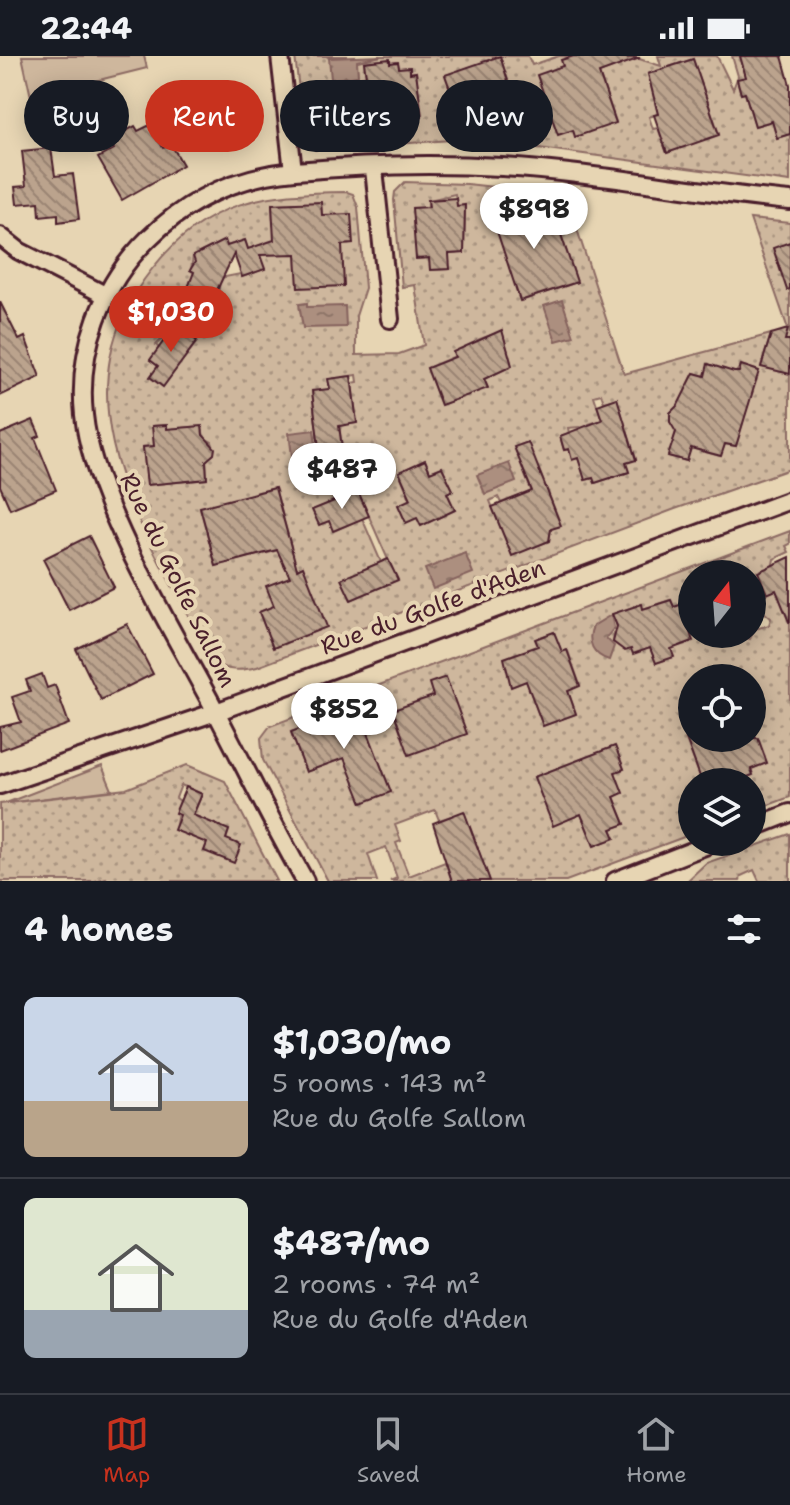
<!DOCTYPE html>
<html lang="en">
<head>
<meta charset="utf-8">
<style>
  body { margin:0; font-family:"Shantell Sans",sans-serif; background:#20242c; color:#f1f3f6; height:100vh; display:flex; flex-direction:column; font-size:30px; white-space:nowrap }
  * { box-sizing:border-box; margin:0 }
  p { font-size:26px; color:#9ea1a6 }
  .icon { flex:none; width:44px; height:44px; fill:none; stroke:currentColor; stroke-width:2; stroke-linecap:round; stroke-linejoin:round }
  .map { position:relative; height:825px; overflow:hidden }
  .details { display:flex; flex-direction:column; background:#171b24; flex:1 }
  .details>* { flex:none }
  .guide { position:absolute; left:24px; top:24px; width:742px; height:72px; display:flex; gap:16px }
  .needle { width:52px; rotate:17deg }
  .fabs { position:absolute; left:678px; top:504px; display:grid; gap:16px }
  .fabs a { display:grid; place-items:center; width:88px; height:88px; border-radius:50%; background:#171b24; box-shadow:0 4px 20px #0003; font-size:40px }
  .price { position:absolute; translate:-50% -68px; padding:0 18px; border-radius:28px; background:#fff; color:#222; font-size:26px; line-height:52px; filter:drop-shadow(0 2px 4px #0008) }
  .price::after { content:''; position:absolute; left:50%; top:48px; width:24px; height:18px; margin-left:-12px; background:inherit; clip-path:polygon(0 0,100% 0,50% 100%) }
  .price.on { background:#c8321e; color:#fff }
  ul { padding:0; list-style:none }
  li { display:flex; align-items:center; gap:24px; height:200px; padding:0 24px }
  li+li { border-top:2px solid #363941 }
  li span { display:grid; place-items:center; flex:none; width:224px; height:160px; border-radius:12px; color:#555 }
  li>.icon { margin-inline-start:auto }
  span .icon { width:96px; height:96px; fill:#fffc; stroke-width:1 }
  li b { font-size:34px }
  h2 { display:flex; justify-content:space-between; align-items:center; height:96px; padding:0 24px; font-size:34px }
  .tag { padding:0 28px; border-radius:36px; background:#171b24; box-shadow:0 4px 20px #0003; font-size:28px; line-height:72px }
  .tag.on { background:#c8321e; color:#fff }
  .status { display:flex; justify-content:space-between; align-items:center; height:56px; padding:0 40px; background:#171b24; direction:ltr }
  .status svg { height:22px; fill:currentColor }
  .dock { display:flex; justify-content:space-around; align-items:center; height:112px; border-top:2px solid #363941; background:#171b24; font-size:22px; color:#9ea1a6 }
  .dock a { display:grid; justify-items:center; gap:4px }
  .dock .on { color:#c8321e }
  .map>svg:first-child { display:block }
  .green { fill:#ceb79d; stroke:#8c6b64; stroke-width:2 }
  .garden { fill:url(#garden-dots); stroke:#8c6b64; stroke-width:2; fill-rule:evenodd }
  .water { fill:url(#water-ripples); stroke:#85625d; stroke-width:2 }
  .building { fill:url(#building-back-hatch); stroke:#4a1f2b; stroke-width:2 }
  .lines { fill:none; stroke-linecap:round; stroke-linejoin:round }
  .street-casing { stroke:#4a1f2b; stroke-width:22 }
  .street { stroke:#e7d5b3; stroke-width:16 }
  .labels { text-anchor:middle; stroke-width:8; stroke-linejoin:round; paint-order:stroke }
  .street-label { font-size:24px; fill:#4a1f2b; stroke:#e7d5b3 }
</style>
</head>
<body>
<div class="status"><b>22:44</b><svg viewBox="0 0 49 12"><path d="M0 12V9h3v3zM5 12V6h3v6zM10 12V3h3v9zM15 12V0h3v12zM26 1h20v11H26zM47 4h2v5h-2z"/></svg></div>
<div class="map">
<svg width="790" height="825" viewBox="0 0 790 825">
  <defs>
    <pattern id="garden-dots" width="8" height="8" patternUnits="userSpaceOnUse" patternTransform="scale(2)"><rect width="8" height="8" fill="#ceb79d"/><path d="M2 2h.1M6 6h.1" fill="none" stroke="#a99480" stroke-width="1.8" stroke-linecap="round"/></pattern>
    <pattern id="water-ripples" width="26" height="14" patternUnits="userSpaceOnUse" patternTransform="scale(2)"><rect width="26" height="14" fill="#ac8f7f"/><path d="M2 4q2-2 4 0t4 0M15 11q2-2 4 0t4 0" fill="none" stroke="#8e7468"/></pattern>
    <pattern id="building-back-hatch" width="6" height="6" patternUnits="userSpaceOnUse" patternTransform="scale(2)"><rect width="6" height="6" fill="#bba38d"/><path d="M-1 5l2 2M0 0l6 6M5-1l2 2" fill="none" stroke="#9a8473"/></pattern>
  </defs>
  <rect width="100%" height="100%" fill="#e7d5b3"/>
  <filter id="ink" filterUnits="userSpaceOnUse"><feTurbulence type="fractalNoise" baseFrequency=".0125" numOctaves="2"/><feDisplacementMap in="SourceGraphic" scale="16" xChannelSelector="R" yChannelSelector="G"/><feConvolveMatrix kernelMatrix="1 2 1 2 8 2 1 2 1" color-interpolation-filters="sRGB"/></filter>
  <g filter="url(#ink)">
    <g class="green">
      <path d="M22,0h122l3,12 -116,29z"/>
      <path d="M102,710l10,24 -106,13z"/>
    </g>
    <g class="garden">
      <path d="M295,0h53l-19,2 29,18 -2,-15 25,-5h147l4,9 27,-9h15l-12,4 1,6 -25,10 20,58 15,-4 3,6 40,-14 -17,-49 14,-5 -4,-12h21l31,10 -3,-10h59l16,33 5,-13 -6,-20h8l6,21 -9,3 4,14 4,-1 10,33 17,-5 5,17 13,-4v48l-243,-33 -96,-9 -136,10 -10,-9zM500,1l8,23 -6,3 8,21 -14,5 3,9 -7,3 -2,-5 -16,6 -3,-8 -11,3 -14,-42zM390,3v4l8,-1 1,6 10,-1 1,6 6,-1 5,44 -63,7 -2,-15 -8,1 -4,-30 22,-3 -2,-14zM693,3l26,75 -52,19 -9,-25 -5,1 -4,-12 9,-3 -10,-40z"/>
      <path d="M405,126l62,2 99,11 58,179 147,-40 -10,32 15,4 12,-41 -38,-110 40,4v246l-115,40 -418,158c-16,4 -31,5 -44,-6 -65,-123 -165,-262 -61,-392 55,-70 113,-76 195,-77l6,2 5,13 7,81 -9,28v39l43,-1 25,-9 -9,-60 -13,2 -8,-87 1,-8zM455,138l2,12h8l-1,47 -15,1v15l-18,1 -2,-12 -12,1 12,-59zM321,147l1,12 -49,10 -1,-21zM522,147l5,13 25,-8 25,74 -56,19 -30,-88zM245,184l3,9 12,8 4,12 -22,8 -2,-3 -20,4 -1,11 -10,4 5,4 -7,12 -12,-6 1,-4 -10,-6 8,-21 -3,-2 2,-14 31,-15 3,5zM176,269l21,17 -34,44 -13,-9 8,-11 -8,-6 9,-12 -3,-3zM502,275l10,35 -28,13 3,8 -46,18 -14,-37 52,-22 -2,-6zM709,308l24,13 8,-12 17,6 -22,75 -11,-2 -5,12 -29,-8 -5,13 -17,-5 8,-28 -7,-6v-9l8,-7 16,-33 11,3zM357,319l1,7 -6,1 5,40 -18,3 9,63 8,-2 41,93 -46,20 -9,-21 39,-17 -19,-44 -28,13 -5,-10 -16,-11 31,-13 -6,-35 -17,1 -9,-71 18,-3 -1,-10zM601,338l3,8 13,-3 19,60 -10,4 3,9 -34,11 -2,-5 -7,2 -8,-22 -6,1 -3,-10 -5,1 -4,-14 9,-3 -1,-5 11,-1 2,7 10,-3 -2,-7 13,-4 -8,-24zM167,369v4l35,-3 2,12 8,4 2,12 -8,6 1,19 -60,6 -4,-38 11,-1 -1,-20zM425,404l5,12 12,-5 11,23 -6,3 8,17 -34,16 -22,-54zM537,409l24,60 -10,4 -2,12 -37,14 -22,-54 8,-4 3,6 21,-8 13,5 -12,-30zM275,432l16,58 -26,8 -4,-14 -4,15 -41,11 -16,-58zM302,511l24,60 -53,21 -14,-36 15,-6 16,-29 -2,-5z"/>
      <path d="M790,475v13l-4,2 3,6 -15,7 -7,34 15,-5 1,19 7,15v175l-38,14v-29l-13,-2 14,-5 -2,-6 16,-6 -15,-33v-52h-60v58l-6,3 16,43h-10v52l-126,47h-76l-26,-69 -25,8 -4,-10 -40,15 6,16 -5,2 13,33 36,-14 7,19h-62l7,-3 -11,-31 -18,7 9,27h-49l-65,-121 -2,-22 9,-12zM692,518h60v41l13,-2 6,5 -2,7 -14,4 -5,10 -17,-5h-41v-15l-6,2 -15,28 2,8 -17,6 -6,-15 -19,1 -18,-7 1,-9 4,-3 -5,-16 28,-10 2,5 27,-9 4,7 12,-4 6,16zM554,576l8,20 6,-1 12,34 -12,6 8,23 -33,12 -17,-45 -15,6 -6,-29 11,-5 3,9 20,-15 -3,-8zM358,651l33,85 -47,-34 -38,14 -15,-40zM615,690l9,23 -9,3 -1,25 11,27 -14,5 3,9 -20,8 -13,-32 -28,11 -19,-48z"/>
      <path d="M187,709l38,16 52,100h-169l-2,-3 -11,3h-95v-77l126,-15zM181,729l21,9 -9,21 36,15 -3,9 -22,12 3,-8 -32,-13 5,-29 -4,-3z"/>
      <path d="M790,778v47h-31l-5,-11 -13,6 -1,5h-53l19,-18z"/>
    </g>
    <g class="water">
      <path d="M381,0l-24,5 1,15 -27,3 -2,-21z"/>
      <path d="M562,244l12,36 -18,5 -12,-35z"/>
      <path d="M307,247v4l38,-1 1,21 -43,1 -4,-24z"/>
      <path d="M314,374l8,59 -25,4 -8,-60z"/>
      <path d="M509,407l7,19 -31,12 -8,-19z"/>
      <path d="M465,497l8,20 -40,16 -8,-20z"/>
      <path d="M611,559l3,13 -8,10 8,8 -5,14c-16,-5 -23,-18 -16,-34z"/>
    </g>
    <g class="building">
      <path d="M500,0l8,25 -6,2 8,21 -37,18 -2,-8 -11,3 -15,-42z"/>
      <path d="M574,0l66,2 -41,15 17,50 -41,14 -2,-7 -15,5 -21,-60 26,-9 -2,-6z"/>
      <path d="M740,0h42l8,29v49l-13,4 -5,-17 -17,5 -10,-33 -4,1 -4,-15 9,-2z"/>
      <path d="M390,3v4l8,-1 1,6 11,-1v6l6,-1 6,44 -65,7 -1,-15 -8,1 -4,-30 22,-3 -2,-14z"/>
      <path d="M693,3l26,76 -52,18 -13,-38 4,-1 -10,-40z"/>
      <path d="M150,69l13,23 8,-4 12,21 -61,35 -24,-42 16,-9 -5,-9 26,-14 3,5z"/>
      <path d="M51,92l4,28 18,-2 6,45 -21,3v-8l-18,2 -1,-14 -22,2 -2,-17 11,-1 -4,-35z"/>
      <path d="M456,142l1,8 8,-1 -1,48 -15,1 1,15 -20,1 -1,-12 -13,1 -4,-51 17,-1 -1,-7z"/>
      <path d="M321,146l1,13 29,-1 2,30 -11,1 2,41 -46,2 -2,-34 -36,1 5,14 -23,8 -8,-23 -25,53 -23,-14 8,-21 -4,-2 5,-8 -2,-6 32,-16 2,6 18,-6 3,9 26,-9 -2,-36z"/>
      <path d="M523,147l4,13 25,-8 25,74 -57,19 -29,-88z"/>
      <path d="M790,186v47l-3,1 -14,-42z"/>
      <path d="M0,246l19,38 6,-3 15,40 -40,19z"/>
      <path d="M176,268l21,17 -34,46 -13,-10 8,-11 -8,-6z"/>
      <path d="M788,273l-3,11h5v34l-29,-7 10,-33z"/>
      <path d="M502,274l10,36 -28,13 4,9 -47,17 -14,-37 28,-11 -2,-5z"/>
      <path d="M708,308l26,8h5l2,-7 18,6 -23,75 -11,-2 -4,12 -30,-8 -4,13 -19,-5 8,-24 -6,-10v-9l8,-8 16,-32 11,3z"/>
      <path d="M351,320l6,47 -18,3 5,36 -23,2 -9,-73 18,-2 -2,-10z"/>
      <path d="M617,342l19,62 -10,3 3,9 -34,11 -2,-5 -8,2 -7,-22 -6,2 -3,-11 -5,1 -4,-14 42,-16 -5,-15z"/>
      <path d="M33,364l7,16 -5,2 21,52 -46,19 -10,-23v-52z"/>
      <path d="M167,369v4l35,-3 1,9 12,13 -1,6 -8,7 1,18 -60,6 -4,-38 11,-1 -2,-20z"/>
      <path d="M528,386l33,84 -10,3 -2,12 -37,15 -20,-49 40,-16 -18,-44z"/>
      <path d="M425,404l5,12 12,-5 11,23 -6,3 8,17 -34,16 -4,-8 -11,5 -8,-18 13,-6 -12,-27z"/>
      <path d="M356,431l13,29 -36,15 -4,-10 -10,4 -7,-15 32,-13 -1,-6z"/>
      <path d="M275,432l22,81 6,-3 24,61 -54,21 -14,-36 15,-6 -8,-20 24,-9 -13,-27 -61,16 -16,-59z"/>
      <path d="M89,480l25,51 -45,23 -26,-51z"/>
      <path d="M790,501v65h-1l-13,-32 -9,4 -9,-22z"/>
      <path d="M388,503l10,21 -47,20 -10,-21z"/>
      <path d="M671,544l3,7 12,-4 6,16 -6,2 7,20 -22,8 3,8 -18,6 -6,-15 -17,6 -2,-5 -6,2 -12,-9 4,-16 -5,-12 30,-10 1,5z"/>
      <path d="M127,568l26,50 -52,26 -25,-51z"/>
      <path d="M554,576l8,20 5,-2 13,36 -12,5 8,23 -33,12 -17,-45 -15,6 -7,-29 34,-12 -3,-7z"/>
      <path d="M42,618l5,14 8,-3 14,39 -69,26v-23l21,-5 -9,-25 18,-6 -4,-11z"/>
      <path d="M446,621l21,57 -58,21 -16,-45 40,-14 -4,-13z"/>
      <path d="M358,651l33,85 -29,11 -18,-45 -38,14 -15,-40z"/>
      <path d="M686,682h72l9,25 -16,6 2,6 -20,7h-31z"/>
      <path d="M615,690l9,23 -9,3 8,21 -9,4 11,27 -14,5 4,9 -21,8 -13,-32 -28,12 -19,-49z"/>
      <path d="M186,731l16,7 -9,21 36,15 -3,9 15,6 -7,18 -30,-12 3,-8 -33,-13 6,-15 -5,-2z"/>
      <path d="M464,755l26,70h-38l-19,-58z"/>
    </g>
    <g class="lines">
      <defs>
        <g id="street">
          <path d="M280,0l13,115"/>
          <path d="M374,113l16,150"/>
          <path d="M0,180l19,15 86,44"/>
          <path d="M0,729l216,-73 574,-212"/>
          <path d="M752,772l38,-15"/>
          <path d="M305,825c-32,-56 -60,-114 -90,-171 -42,-80 -122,-207 -131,-295 -7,-65 18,-131 64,-176 40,-40 90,-63 147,-68 68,-6 139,-8 207,-4 97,6 192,25 288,34"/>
          <path d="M615,825l100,-39"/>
        </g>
      </defs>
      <use href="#street" class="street-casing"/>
      <use href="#street" class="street"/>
    </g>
  </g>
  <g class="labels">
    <g class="street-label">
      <text transform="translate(178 524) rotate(64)" y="8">Rue du Golfe Sallom</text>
      <text transform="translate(433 551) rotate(-20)" y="8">Rue du Golfe d'Aden</text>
    </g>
  </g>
</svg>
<div class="fabs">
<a><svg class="needle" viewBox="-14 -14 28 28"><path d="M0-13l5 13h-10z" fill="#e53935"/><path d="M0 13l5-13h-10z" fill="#9ea1a6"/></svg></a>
<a><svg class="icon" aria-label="locate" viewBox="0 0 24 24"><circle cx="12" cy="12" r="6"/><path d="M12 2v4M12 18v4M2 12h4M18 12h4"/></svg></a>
<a><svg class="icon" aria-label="layers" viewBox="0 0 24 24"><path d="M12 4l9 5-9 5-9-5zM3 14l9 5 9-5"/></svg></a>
</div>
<b class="price" style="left:534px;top:195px">$898</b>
<b class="price on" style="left:171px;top:298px">$1,030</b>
<b class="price" style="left:342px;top:455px">$487</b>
<b class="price" style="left:344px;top:695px">$852</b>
<div class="guide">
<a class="tag">Buy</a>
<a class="tag on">Rent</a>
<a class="tag">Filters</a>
<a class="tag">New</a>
</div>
</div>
<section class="details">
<h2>4 homes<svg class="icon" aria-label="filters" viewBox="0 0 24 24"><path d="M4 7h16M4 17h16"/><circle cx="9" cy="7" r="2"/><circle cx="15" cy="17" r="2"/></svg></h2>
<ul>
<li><span style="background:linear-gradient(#c9d6e8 65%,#b9a48a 0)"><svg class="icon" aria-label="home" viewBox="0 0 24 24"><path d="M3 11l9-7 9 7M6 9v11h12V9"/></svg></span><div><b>$1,030/mo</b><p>5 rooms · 143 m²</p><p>Rue du Golfe Sallom</p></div></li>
<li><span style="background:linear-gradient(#dfe7d0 70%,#9aa5b1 0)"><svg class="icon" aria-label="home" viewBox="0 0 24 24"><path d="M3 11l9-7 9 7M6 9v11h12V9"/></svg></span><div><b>$487/mo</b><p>2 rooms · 74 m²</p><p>Rue du Golfe d'Aden</p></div></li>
</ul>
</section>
<nav class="dock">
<a class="on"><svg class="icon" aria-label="map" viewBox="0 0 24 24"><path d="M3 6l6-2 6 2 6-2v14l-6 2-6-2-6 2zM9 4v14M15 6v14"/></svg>Map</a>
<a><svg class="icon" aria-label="saved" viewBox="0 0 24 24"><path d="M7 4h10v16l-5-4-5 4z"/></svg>Saved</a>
<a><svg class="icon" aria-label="home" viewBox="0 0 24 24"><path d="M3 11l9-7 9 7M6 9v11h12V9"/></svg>Home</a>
</nav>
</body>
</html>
